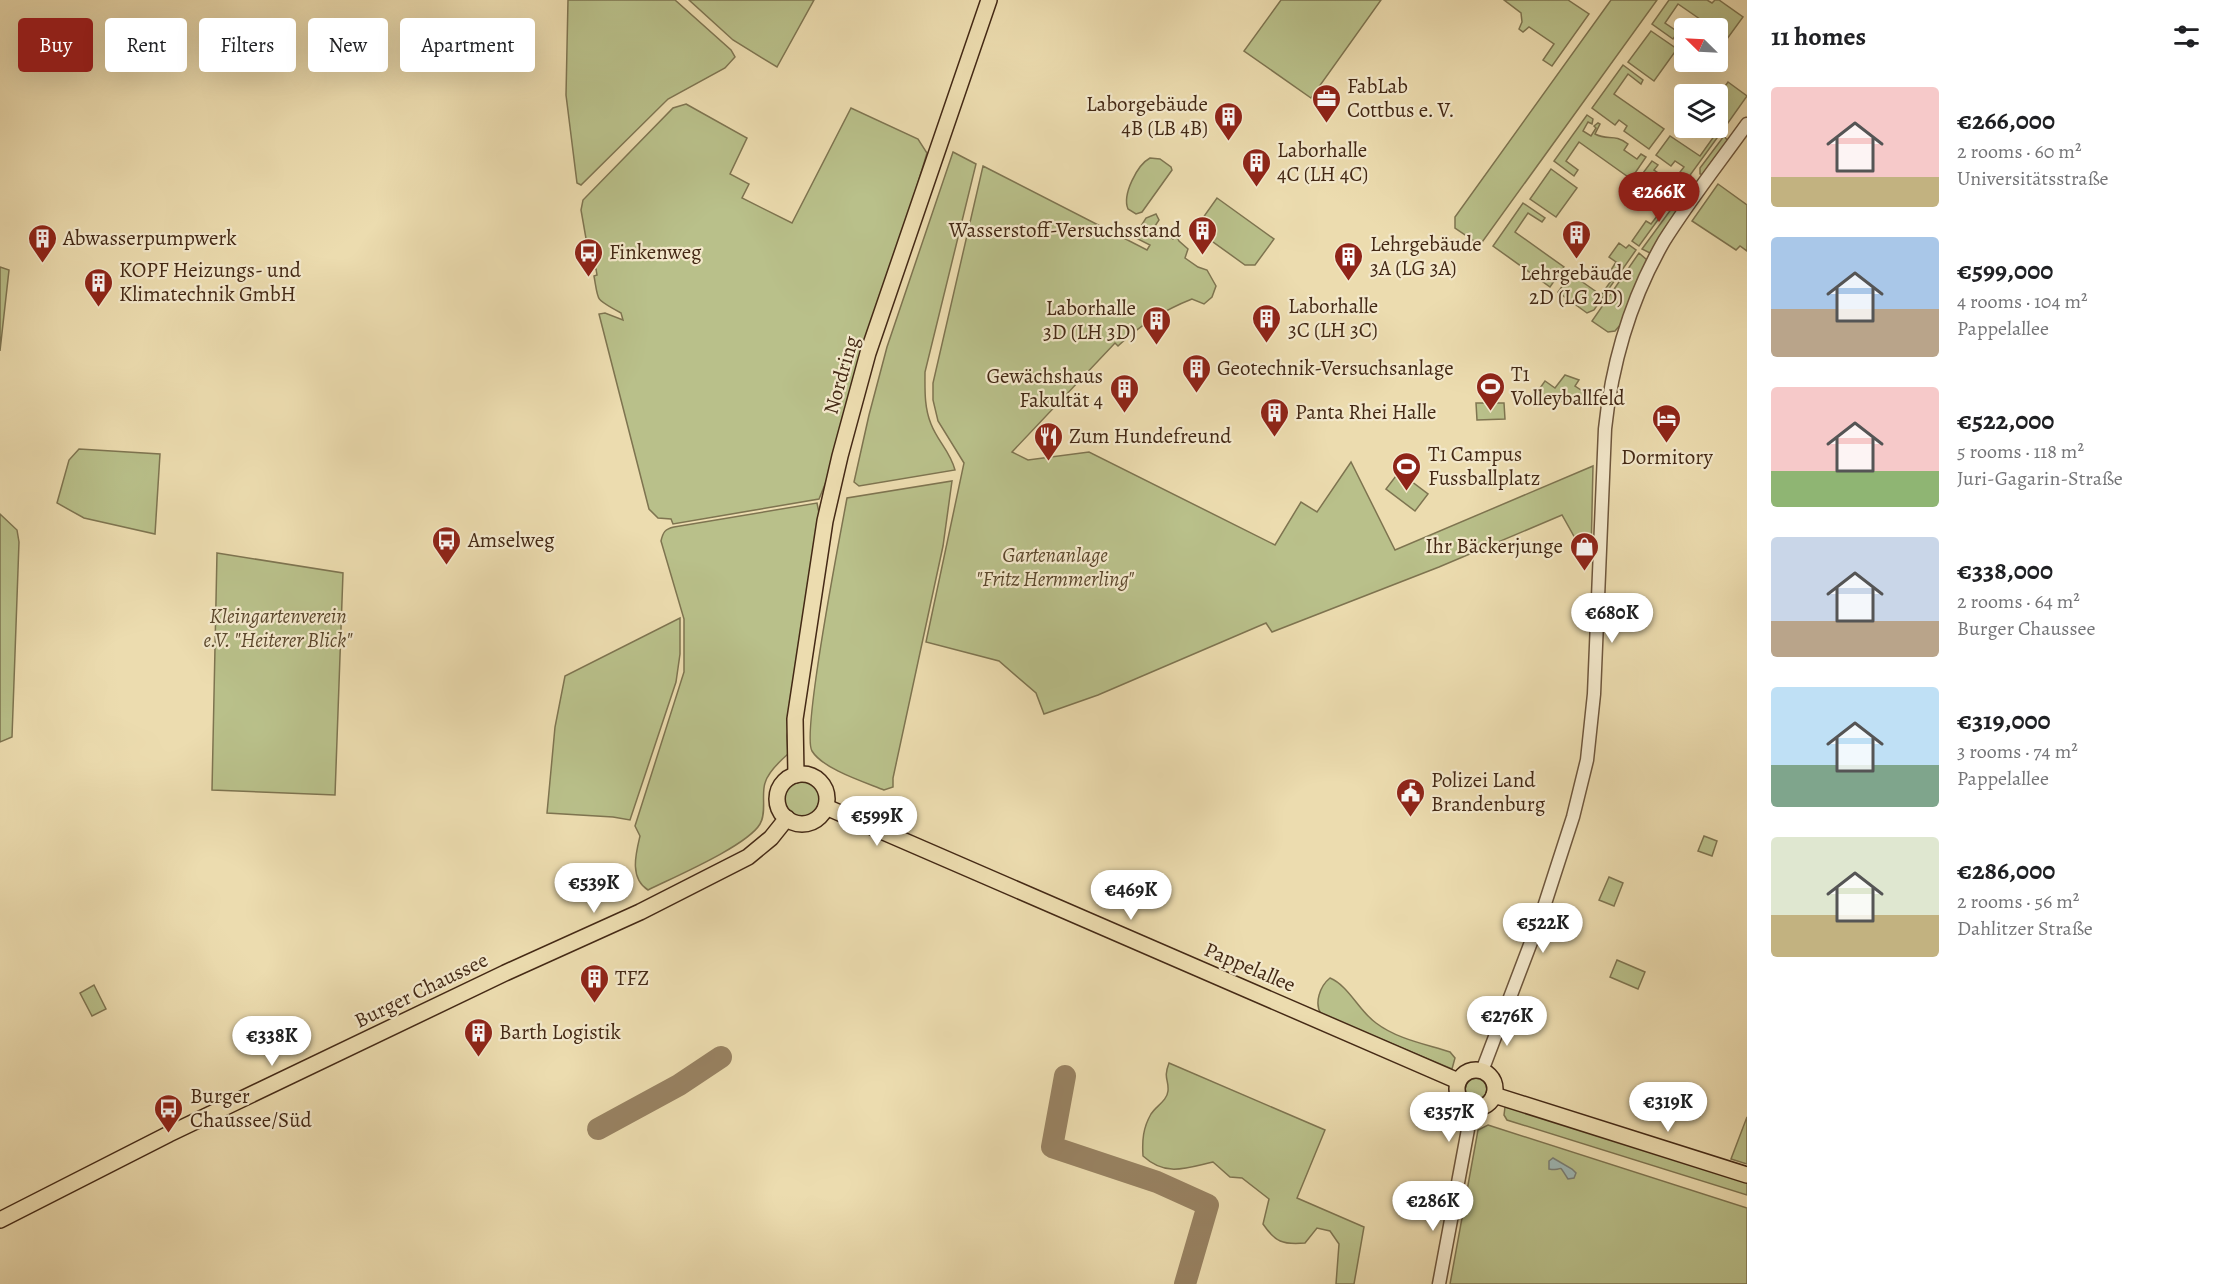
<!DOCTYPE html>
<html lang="en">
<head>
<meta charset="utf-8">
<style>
  body { margin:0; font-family:Alegreya,serif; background:#f6f6f6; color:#202124; height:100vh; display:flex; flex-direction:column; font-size:22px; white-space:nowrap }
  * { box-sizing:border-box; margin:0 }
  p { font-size:20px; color:#757577 }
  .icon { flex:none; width:33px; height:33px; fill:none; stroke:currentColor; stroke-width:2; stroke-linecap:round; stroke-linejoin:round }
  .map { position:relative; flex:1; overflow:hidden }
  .side { display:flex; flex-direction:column; background:#fff; width:480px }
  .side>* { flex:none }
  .hud { position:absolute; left:18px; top:18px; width:570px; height:54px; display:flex; gap:12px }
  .needle { width:39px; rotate:294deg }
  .fabs { position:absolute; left:1674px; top:18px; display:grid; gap:12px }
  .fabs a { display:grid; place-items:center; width:54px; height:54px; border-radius:6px; background:#fff; box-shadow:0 6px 24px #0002; font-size:30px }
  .price { position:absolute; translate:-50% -51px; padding:0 14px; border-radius:21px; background:#fff; color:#222; font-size:20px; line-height:39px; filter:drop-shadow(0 2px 3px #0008) }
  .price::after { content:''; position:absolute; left:50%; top:36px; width:18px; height:14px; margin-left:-9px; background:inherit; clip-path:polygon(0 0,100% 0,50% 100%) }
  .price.current { background:#8f2418; color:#fff }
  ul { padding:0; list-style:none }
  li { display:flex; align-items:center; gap:18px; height:150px; padding:0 24px }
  li span { display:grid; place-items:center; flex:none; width:168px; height:120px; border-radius:6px; color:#555 }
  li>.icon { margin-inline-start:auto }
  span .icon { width:72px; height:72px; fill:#fffc; stroke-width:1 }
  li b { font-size:26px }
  h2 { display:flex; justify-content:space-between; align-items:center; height:72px; padding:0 24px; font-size:26px }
  .tag { padding:0 21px; border-radius:6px; background:#fff; box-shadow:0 6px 24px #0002; font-size:21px; line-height:54px }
  .tag.current { background:#8f2418; color:#fff }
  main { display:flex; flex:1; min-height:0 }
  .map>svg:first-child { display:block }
  .green { fill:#b9c08a; stroke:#7e7450; stroke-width:1.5 }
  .water { fill:#9eb9b7; stroke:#7a7f76; stroke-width:1.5 }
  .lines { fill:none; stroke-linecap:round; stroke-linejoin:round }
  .taxiway { stroke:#988262; stroke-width:22 }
  .minor-casing { stroke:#6e563c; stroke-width:15 }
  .major-casing { stroke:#442915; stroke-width:18 }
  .minor { stroke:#f3e8cb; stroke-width:12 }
  .major { stroke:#ecdcaf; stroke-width:15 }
  .labels { text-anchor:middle; stroke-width:4.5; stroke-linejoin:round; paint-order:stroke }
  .poi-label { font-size:21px; fill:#442915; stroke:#f3e8cb; text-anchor:start }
  .street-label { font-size:21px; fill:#442915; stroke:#f3e8cb }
  .park-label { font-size:21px; font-style:italic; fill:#5b472c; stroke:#f3e8cb }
</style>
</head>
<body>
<main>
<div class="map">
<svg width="1747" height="1284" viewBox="0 0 1747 1284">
  <rect width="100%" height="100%" fill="#ecdcaf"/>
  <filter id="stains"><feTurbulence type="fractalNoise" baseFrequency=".00333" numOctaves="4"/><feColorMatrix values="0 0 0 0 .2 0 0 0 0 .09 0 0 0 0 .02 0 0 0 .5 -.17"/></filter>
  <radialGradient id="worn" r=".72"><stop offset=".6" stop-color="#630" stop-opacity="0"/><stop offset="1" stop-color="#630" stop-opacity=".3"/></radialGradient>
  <g class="green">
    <path d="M568,0h107l56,50 4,7 -10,11 -57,31 -87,86 -4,-2 -11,-88z"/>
    <path d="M689,0h125l-37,67 -44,-27z"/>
    <path d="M1281,0h100l-70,98 -67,-47z"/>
    <path d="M1504,0h64l21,14 -37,52 -9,-6 11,-16 -25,-17 -6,5 -4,-3 3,-7 -1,-9z"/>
    <path d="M1611,0h46l-177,245 -25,-17v-11z"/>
    <path d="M1669,0h38l5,3 3,-3h4l24,17 -16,22 -9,-7v-4h-5l-35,-24 -13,19 13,9 -5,7 -21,-15z"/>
    <path d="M1651,31l26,18 -23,32 -26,-19z"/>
    <path d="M1623,65l20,15 -2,4 -13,-10 -14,20 50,35 -15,20 -25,-18 3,-5 -8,-6 -4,5 -23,-17z"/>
    <path d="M1728,82l19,14 -24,34 -5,-4v-30z"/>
    <path d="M686,104l61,34 -17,36 19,10 -7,14 50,25 59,-115 67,31 9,14 -78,258 -12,44 -18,44 -146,25 -2,-5 -13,-1 -9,-9 -50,-195 6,-1 18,7 -2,-7c-26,-15 -22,-9 -27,-37l3,-1 -1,-6h-3l-4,-19h-1l-7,-40 2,-10 90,-92z"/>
    <path d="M1587,115l6,4 -1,5 -4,-2 -5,9 8,5 5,-8 -2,-2 4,-3 2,1 -5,10c13,7 19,-1 33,10l-4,6 13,9 4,-5 5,3 -15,22 -52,-37 -13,19 12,9 -4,6 -20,-15z"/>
    <path d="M1705,128h7l8,6 -32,44 -8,-6 4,-5 -9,-6 -4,5 -15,-11 14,-19 30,20 15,-21z"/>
    <path d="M1724,136l4,5 -24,34 -4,-1v-6z"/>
    <path d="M953,152l23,12 -51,208c0,17 -1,35 6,52 7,18 19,27 24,46l-96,16 -5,-4 15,-67 18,-68z"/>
    <path d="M1150,158l10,1 11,8 1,3 -30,42 -6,2 -8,-5c-6,-14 9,-44 22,-51z"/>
    <path d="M1652,161l6,4 -4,5 13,9 4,-5 13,10 -45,62 -7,-5 14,-20 5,3 16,-21 -30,-22z"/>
    <path d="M983,166l164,84 3,-5 -16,-8 12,-19 10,-4 3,6 -4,6 18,13 3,-4 3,6 9,8 -3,9 13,9 9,3 9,16 -4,11 -8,7 -12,-5c-28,11 -52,26 -74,47l-3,-3 -103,109 16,8 61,-8 186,93 26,-43 16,10 34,-50 44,88 198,-84 -2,89 -7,-1 -22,-39 -123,52 -167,65 -6,-9 -168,72 -54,19 -8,-21 -37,-32 -73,-19 38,-179 -26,-42 -5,-21v-17z"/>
    <path d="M1551,169l26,19 -21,29 -26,-18z"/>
    <path d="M1718,184l29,21v46l-7,-5 -4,4 -44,-29z"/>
    <path d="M1680,197l5,4 -33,53 -10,-5z"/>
    <path d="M1217,198l57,41 -19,26h-10l-50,-36z"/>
    <path d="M1523,203l22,15 -3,4 -14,-9 -13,19 49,35 -14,20 -57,-41z"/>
    <path d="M1619,243l7,5 3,-3 7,5 -42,60 -7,3 -29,-21 13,-18 30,21 15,-21 -5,-4 5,-8 -7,-5z"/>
    <path d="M1639,253l8,7 -26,64 -6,7 -7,1 -16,-11z"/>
    <path d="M0,267l9,3 -9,81z"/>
    <path d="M1565,375l14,5 -4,6 15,10 -1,7 -55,-3 -1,-2 12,-17 10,7z"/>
    <path d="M1476,403h28l1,16 -28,1z"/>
    <path d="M79,449l81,5 -5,80 -71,-16 -27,-15 12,-43z"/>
    <path d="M1399,472l29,22 -13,17 -29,-22z"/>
    <path d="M952,481l-9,65 -50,232v9l-9,3c-20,-8 -61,-21 -72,-39 -11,-17 29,-220 35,-253z"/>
    <path d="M817,503l4,20 -34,213 1,18c-8,7 -20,18 -23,29 -4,12 2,29 -5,41 -13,22 -86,53 -112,66 -19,-12 -12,-37 -8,-54l-5,-10 49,-154v-53l-23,-78c2,-9 4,-12 13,-14z"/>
    <path d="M0,514l17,16 2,12 -7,195 -12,5z"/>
    <path d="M217,553l126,20 -8,222 -123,-5z"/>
    <path d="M680,618v36l-4,28 -46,138 -17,-3 -66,-4 8,-86 10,-51z"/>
    <circle cx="803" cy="799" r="20"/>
    <path d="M1704,836l13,5 -5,15 -14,-5z"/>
    <path d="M1609,877l14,6 -9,23 -15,-6z"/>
    <path d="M1617,960l28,12 -7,17 -28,-12z"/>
    <path d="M1330,978c19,8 29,33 46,45 21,16 49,21 74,29l5,6 -3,11 -131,-55c-7,-11 -1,-28 9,-36z"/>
    <path d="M94,985l12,24 -14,7 -12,-23z"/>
    <path d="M1169,1063l156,67 -28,68 67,29 -10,57h-18l3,-40 -9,-13 -13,-3 -12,15c-22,2 -30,-1 -42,-19l6,-25 -27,-21 -12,-1 -17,-15c-27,6 -47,15 -70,-6 -1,-16 0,-28 8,-42 5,-8 16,-13 17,-23 1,-12 -5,-12 1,-28z"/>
    <circle cx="1477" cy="1090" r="12"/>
    <path d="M1505,1107l50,12 192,61v15l-240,-75 -3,-5z"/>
    <path d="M1747,1117v47l-16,-5z"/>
    <path d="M1488,1125l259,83v76h-297l28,-154z"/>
  </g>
  <path class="water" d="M1553,1158l19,11 4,4 -2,5 -6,1c-12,-18 -2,-7 -19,-10v-8z"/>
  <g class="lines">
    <g class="taxiway">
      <path d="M1065,1076l-13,71 105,35 51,23 -23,79"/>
      <path d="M598,1129l81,-44 42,-28"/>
    </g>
    <defs>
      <g id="minor">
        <path d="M1482,1071l59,-155 32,-99 14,-57 7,-66 11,-265c7,-67 25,-129 59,-188 25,-40 55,-78 83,-117"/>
        <path d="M1439,1284l33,-176"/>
      </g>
      <g id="major">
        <circle cx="802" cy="799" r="25"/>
        <path d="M796,775l-1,-56 30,-198 15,-65 28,-103 121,-353"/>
        <path d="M826,807l632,274"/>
        <circle cx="1476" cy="1089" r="19"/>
        <path d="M1494,1095l253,80"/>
        <path d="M0,1220l169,-86 336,-161 135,-61 108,-55 23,-19 16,-20"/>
      </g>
    </defs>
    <use href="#minor" class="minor-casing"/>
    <use href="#major" class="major-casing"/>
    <use href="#minor" class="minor"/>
    <use href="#major" class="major"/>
  </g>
  <defs>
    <symbol id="office-pin" viewBox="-11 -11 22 30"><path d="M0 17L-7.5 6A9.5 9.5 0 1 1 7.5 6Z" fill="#8f2418" stroke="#f3e8cb"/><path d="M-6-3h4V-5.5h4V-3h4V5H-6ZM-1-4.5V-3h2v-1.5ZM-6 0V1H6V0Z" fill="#fff"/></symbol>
    <symbol id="building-pin" viewBox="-11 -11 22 30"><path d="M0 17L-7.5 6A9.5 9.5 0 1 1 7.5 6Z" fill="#8f2418" stroke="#f3e8cb"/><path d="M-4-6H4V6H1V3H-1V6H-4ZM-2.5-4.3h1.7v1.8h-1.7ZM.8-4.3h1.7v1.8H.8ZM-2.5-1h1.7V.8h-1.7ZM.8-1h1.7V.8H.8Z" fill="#fff"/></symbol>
    <symbol id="bus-pin" viewBox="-11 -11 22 30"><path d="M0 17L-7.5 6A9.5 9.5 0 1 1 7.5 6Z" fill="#8f2418" stroke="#f3e8cb"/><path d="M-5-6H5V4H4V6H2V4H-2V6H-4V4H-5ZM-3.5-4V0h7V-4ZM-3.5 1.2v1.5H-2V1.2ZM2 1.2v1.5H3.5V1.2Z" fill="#fff"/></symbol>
    <symbol id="stadium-pin" viewBox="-11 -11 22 30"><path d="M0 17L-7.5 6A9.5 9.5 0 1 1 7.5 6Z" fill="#8f2418" stroke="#f3e8cb"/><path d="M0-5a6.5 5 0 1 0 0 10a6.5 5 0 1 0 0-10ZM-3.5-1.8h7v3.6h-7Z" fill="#fff"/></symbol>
    <symbol id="hotel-pin" viewBox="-11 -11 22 30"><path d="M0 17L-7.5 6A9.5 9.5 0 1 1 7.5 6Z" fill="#8f2418" stroke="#f3e8cb"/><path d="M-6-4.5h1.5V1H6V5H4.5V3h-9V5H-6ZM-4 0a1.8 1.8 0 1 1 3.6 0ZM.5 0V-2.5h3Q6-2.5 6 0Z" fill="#fff"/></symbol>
    <symbol id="restaurant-pin" viewBox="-11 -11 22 30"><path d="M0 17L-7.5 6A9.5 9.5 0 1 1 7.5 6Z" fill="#8f2418" stroke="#f3e8cb"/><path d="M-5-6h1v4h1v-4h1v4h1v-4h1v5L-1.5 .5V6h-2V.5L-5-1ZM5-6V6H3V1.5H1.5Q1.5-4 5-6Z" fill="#fff"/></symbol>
    <symbol id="shop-pin" viewBox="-11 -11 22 30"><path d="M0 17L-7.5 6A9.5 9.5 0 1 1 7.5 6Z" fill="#8f2418" stroke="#f3e8cb"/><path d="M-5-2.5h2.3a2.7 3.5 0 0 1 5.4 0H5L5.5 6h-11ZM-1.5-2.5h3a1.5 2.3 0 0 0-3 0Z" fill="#fff"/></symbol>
    <symbol id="civic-pin" viewBox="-11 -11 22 30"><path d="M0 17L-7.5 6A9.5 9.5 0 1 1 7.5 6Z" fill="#8f2418" stroke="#f3e8cb"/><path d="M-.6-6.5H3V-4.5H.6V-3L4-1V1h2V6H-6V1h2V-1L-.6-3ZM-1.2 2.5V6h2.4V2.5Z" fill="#fff"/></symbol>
  </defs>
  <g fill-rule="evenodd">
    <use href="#office-pin" x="1310" y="82" width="33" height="45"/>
    <use href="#building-pin" x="1212" y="100" width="33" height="45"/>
    <use href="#building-pin" x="1240" y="146" width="33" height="45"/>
    <use href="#building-pin" x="1186" y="214" width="33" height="45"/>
    <use href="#building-pin" x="1560" y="218" width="33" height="45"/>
    <use href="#building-pin" x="26" y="222" width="33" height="45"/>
    <use href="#bus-pin" x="572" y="236" width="33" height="45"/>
    <use href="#building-pin" x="1332" y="240" width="33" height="45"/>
    <use href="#building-pin" x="82" y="266" width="33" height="45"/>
    <use href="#building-pin" x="1250" y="302" width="33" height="45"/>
    <use href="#building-pin" x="1140" y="304" width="33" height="45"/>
    <use href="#building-pin" x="1180" y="352" width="33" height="45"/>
    <use href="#stadium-pin" x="1474" y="370" width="33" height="45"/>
    <use href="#building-pin" x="1108" y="372" width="33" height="45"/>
    <use href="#building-pin" x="1258" y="396" width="33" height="45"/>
    <use href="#hotel-pin" x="1650" y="402" width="33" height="45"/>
    <use href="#restaurant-pin" x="1032" y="420" width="33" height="45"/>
    <use href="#stadium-pin" x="1390" y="450" width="33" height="45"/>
    <use href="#bus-pin" x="430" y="524" width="33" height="45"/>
    <use href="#shop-pin" x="1568" y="530" width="33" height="45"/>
    <use href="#civic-pin" x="1394" y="776" width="33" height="45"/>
    <use href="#building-pin" x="578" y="962" width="33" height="45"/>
    <use href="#building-pin" x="462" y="1016" width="33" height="45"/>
    <use href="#bus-pin" x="152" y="1092" width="33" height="45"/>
  </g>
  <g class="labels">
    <g class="poi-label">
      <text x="1347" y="93">FabLab<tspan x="1347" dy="24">Cottbus e. V.</tspan></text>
      <text x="1208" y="111" text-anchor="end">Laborgebäude<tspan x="1208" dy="24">4B (LB 4B)</tspan></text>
      <text x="1277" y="157">Laborhalle<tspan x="1277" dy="24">4C (LH 4C)</tspan></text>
      <text x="1181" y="237" text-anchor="end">Wasserstoff-Versuchsstand</text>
      <text x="63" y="245">Abwasserpumpwerk</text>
      <text x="1370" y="251">Lehrgebäude<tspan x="1370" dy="24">3A (LG 3A)</tspan></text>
      <text x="609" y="259">Finkenweg</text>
      <text x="119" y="277">KOPF Heizungs- und<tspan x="119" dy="24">Klimatechnik GmbH</tspan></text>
      <text x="1576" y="280" text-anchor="middle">Lehrgebäude<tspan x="1576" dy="24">2D (LG 2D)</tspan></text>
      <text x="1288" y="313">Laborhalle<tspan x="1288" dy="24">3C (LH 3C)</tspan></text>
      <text x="1136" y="315" text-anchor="end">Laborhalle<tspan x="1136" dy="24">3D (LH 3D)</tspan></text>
      <text x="1217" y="375">Geotechnik-Versuchsanlage</text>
      <text x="1511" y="381">T1<tspan x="1511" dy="24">Volleyballfeld</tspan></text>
      <text x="1103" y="383" text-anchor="end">Gewächshaus<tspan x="1103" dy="24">Fakultät 4</tspan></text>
      <text x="1295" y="419">Panta Rhei Halle</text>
      <text x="1069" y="443">Zum Hundefreund</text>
      <text x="1428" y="461">T1 Campus<tspan x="1428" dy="24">Fussballplatz</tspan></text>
      <text x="1667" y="464" text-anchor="middle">Dormitory</text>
      <text x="468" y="547">Amselweg</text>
      <text x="1563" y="553" text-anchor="end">Ihr Bäckerjunge</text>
      <text x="1431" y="787">Polizei Land<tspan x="1431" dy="24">Brandenburg</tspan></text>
      <text x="615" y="985">TFZ</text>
      <text x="499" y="1039">Barth Logistik</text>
      <text x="190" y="1103">Burger<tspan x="190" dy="24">Chaussee/Süd</tspan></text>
    </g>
    <g class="street-label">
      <text transform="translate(841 375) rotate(-74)" y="7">Nordring</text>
      <text transform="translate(1250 967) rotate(23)" y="7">Pappelallee</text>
      <text transform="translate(421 990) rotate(-26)" y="7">Burger Chaussee</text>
    </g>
    <g class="park-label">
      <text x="1055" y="562">Gartenanlage<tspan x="1055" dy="24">"Fritz Hermmerling"</tspan></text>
      <text x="278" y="623">Kleingartenverein<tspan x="278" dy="24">e.V. "Heiterer Blick"</tspan></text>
    </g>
  </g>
  <rect width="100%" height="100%" filter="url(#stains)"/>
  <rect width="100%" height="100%" fill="url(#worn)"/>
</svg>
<div class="fabs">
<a><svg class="needle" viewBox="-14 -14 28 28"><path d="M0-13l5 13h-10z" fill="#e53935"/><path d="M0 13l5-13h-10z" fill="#757577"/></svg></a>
<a><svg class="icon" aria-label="layers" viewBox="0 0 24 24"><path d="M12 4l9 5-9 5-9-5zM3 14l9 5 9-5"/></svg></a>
</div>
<b class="price current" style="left:1659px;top:223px">€266K</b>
<b class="price" style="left:1612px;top:644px">€680K</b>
<b class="price" style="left:877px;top:847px">€599K</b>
<b class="price" style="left:594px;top:914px">€539K</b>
<b class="price" style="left:1131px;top:921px">€469K</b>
<b class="price" style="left:1543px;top:954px">€522K</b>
<b class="price" style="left:1507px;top:1047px">€276K</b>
<b class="price" style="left:272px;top:1067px">€338K</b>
<b class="price" style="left:1668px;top:1133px">€319K</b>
<b class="price" style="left:1449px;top:1143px">€357K</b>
<b class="price" style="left:1433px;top:1232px">€286K</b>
<div class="hud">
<a class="tag current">Buy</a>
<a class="tag">Rent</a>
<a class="tag">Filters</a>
<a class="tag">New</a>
<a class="tag">Apartment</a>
</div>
</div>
<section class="side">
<h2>11 homes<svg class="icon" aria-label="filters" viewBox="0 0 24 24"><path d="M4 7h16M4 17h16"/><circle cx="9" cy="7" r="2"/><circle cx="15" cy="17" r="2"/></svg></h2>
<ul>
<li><span style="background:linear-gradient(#f6c9c9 75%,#c2b280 0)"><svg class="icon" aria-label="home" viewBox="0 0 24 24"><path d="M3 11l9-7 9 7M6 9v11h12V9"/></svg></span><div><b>€266,000</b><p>2 rooms · 60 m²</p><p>Universitätsstraße</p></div></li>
<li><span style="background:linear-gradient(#a9c7e8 60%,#b9a48a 0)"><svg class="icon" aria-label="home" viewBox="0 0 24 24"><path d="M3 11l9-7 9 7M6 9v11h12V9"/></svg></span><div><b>€599,000</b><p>4 rooms · 104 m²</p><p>Pappelallee</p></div></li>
<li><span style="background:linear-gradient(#f6c9c9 70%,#8fb573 0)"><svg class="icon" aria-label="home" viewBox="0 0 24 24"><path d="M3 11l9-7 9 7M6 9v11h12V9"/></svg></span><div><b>€522,000</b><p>5 rooms · 118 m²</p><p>Juri-Gagarin-Straße</p></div></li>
<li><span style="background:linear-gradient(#c9d6e8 70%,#b9a48a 0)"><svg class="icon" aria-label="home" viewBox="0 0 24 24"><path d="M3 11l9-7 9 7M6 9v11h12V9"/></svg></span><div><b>€338,000</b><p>2 rooms · 64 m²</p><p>Burger Chaussee</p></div></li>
<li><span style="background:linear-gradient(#bfe0f5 65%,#7fa58c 0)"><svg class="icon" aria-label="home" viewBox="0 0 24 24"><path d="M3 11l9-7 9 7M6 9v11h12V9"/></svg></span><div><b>€319,000</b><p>3 rooms · 74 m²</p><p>Pappelallee</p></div></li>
<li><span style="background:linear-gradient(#dfe7d0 65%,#c2b280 0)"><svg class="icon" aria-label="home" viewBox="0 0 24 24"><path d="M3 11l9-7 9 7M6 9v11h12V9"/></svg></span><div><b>€286,000</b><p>2 rooms · 56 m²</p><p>Dahlitzer Straße</p></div></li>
</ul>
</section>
</main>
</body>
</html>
